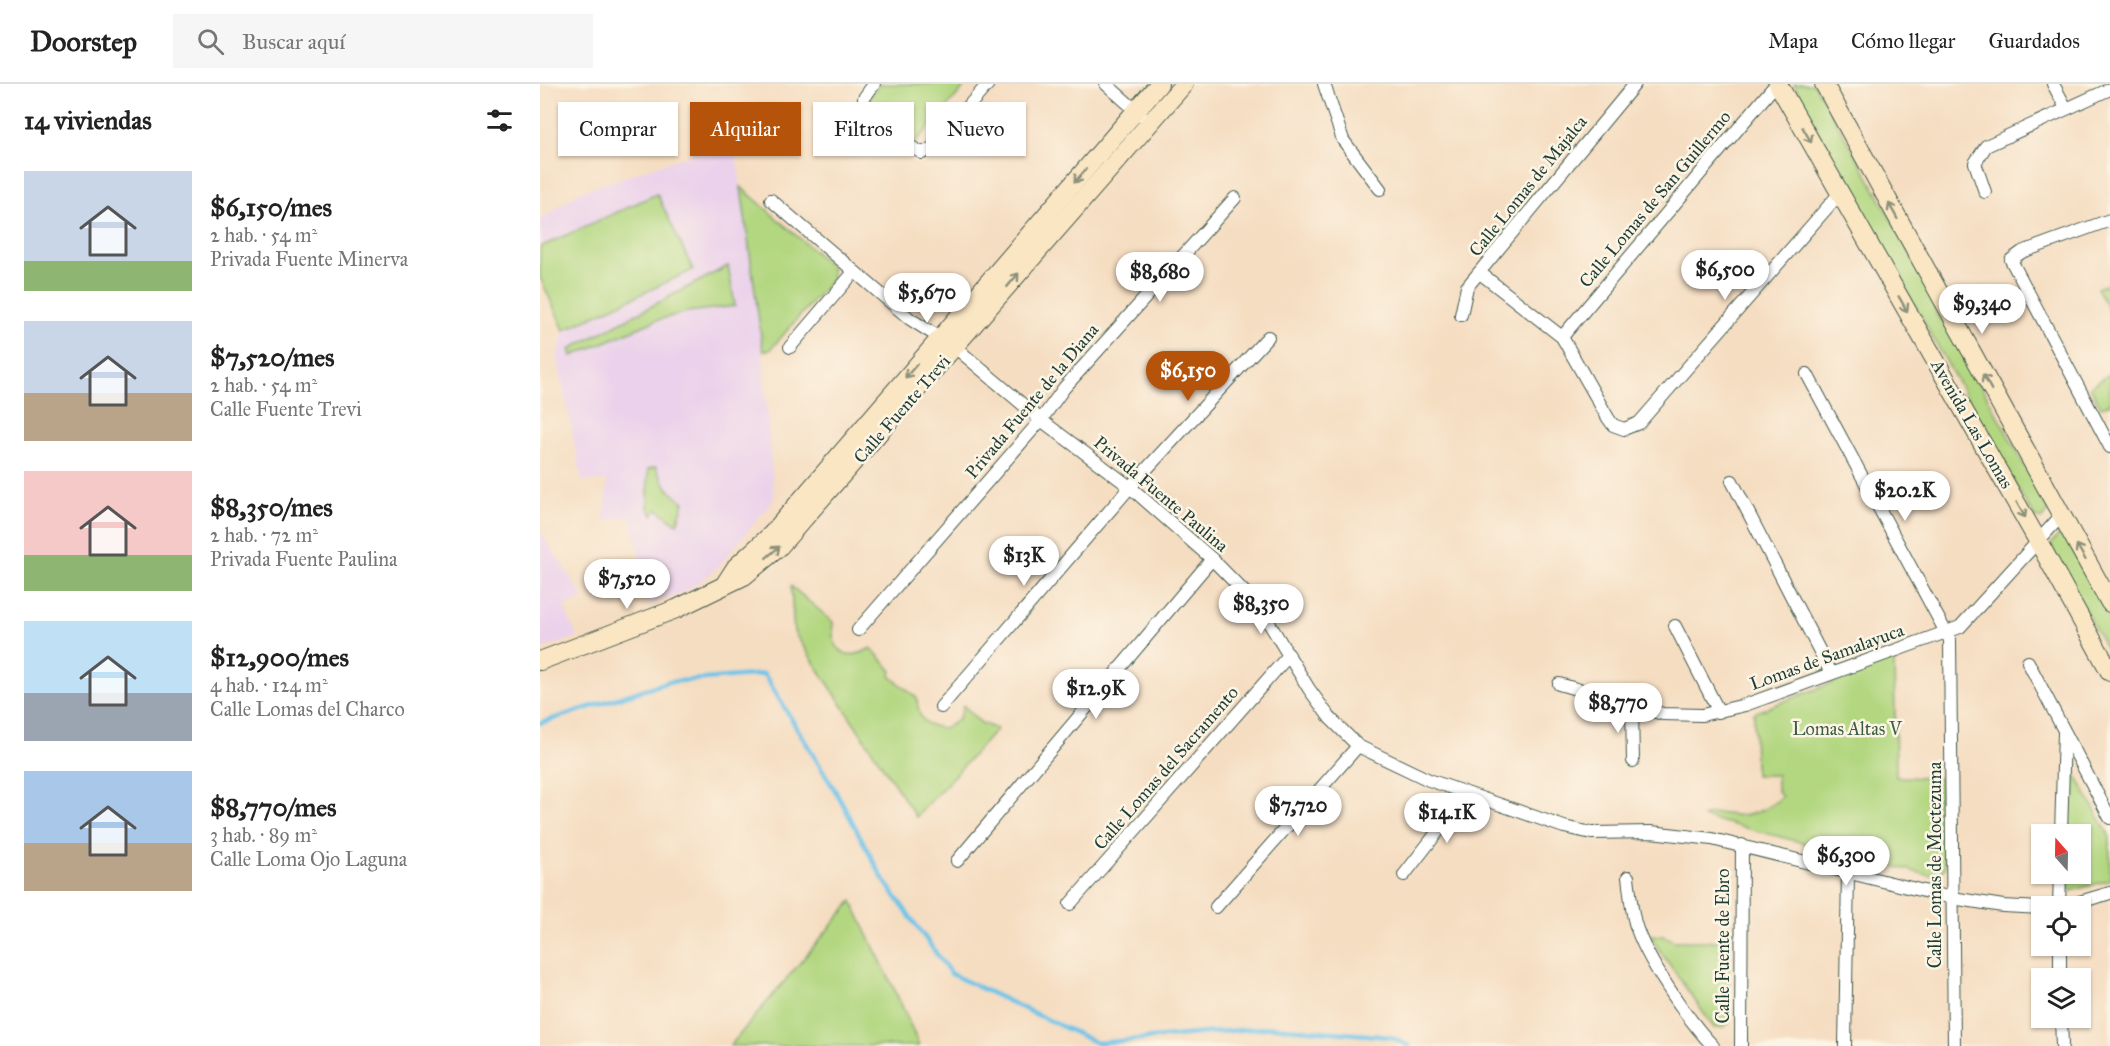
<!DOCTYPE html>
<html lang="es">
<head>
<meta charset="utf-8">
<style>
  body { margin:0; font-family:"IM FELL Great Primer",serif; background:#f6f6f6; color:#222; height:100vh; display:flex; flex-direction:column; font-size:22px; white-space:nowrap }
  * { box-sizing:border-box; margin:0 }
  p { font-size:20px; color:#767676 }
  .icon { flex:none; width:33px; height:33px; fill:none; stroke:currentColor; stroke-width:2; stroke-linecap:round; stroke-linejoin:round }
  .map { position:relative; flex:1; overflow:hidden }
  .drawer { display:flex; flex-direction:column; background:#fff; width:540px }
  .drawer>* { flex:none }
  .banner { position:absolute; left:18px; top:18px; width:570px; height:54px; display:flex; gap:12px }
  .needle { width:39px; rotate:340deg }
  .fabs { position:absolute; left:1491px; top:740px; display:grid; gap:12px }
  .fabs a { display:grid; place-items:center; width:60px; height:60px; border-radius:0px; background:#fff; box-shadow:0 2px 4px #0004; font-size:30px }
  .price { position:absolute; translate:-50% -51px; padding:0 14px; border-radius:21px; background:#fff; color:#222; font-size:20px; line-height:39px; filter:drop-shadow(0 2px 3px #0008) }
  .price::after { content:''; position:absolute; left:50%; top:36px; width:18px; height:14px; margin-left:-9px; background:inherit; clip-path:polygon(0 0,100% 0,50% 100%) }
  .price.active { background:#b45309; color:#fff }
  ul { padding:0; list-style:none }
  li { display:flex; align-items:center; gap:18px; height:150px; padding:0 24px }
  li span { display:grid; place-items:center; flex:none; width:168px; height:120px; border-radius:0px; color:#555 }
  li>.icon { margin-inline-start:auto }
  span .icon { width:72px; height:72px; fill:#fffc; stroke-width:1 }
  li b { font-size:26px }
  h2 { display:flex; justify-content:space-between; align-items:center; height:72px; padding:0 24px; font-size:26px }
  .pill { padding:0 21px; border-radius:0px; background:#fff; box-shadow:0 2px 4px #0004; font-size:21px; line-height:54px }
  .pill.active { background:#b45309; color:#fff }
  header { display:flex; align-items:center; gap:36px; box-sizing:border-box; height:84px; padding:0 30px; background:#fff; border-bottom:2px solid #e0e0e0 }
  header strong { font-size:28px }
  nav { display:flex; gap:33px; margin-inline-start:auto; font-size:21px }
  .search { width:420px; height:54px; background:#f6f6f6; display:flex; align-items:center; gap:15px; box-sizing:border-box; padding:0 21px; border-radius:0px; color:#767676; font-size:22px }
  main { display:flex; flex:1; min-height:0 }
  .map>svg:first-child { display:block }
  .built { fill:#ebd1eb }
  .green { fill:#b2d780; stroke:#688a5a; stroke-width:1.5 }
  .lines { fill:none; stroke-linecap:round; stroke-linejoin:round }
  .stream { stroke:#6cc3e9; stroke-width:4.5 }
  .street-casing { stroke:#3f5549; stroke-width:14 }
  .secondary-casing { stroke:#3f5549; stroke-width:20 }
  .street { stroke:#fff; stroke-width:12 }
  .secondary { stroke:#fbe6c3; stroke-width:18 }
  .oneway { stroke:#8d927c }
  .labels { text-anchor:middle; stroke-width:5; stroke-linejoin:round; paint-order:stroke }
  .street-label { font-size:18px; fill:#1f3d34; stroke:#fcf5e5 }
  .park-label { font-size:18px; fill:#3c5c43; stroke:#fcf5e5 }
</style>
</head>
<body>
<header>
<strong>Doorstep</strong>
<div class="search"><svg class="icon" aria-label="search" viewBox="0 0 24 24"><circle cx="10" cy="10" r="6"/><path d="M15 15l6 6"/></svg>Buscar aquí</div>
<nav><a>Mapa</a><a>Cómo llegar</a><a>Guardados</a></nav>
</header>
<main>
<section class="drawer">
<h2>14 viviendas<svg class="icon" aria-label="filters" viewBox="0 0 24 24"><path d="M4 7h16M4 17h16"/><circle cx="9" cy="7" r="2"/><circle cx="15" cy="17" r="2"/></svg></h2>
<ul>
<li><span style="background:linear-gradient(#c9d6e8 75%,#8fb573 0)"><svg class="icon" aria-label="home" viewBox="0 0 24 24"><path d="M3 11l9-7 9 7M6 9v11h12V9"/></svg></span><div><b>$6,150/mes</b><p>2 hab. · 54 m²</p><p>Privada Fuente Minerva</p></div></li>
<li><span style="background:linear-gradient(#c9d6e8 60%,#b9a48a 0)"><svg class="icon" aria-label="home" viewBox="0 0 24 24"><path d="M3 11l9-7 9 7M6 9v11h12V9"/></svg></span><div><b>$7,520/mes</b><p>2 hab. · 54 m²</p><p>Calle Fuente Trevi</p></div></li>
<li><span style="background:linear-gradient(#f6c9c9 70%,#8fb573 0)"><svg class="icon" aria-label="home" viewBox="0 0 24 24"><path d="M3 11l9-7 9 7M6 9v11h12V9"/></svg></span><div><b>$8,350/mes</b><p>2 hab. · 72 m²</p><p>Privada Fuente Paulina</p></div></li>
<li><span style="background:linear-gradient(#bfe0f5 60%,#9aa5b1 0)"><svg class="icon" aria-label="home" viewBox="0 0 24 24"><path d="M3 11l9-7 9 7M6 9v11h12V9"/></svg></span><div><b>$12,900/mes</b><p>4 hab. · 124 m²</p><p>Calle Lomas del Charco</p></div></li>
<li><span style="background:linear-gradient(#a9c7e8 60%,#b9a48a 0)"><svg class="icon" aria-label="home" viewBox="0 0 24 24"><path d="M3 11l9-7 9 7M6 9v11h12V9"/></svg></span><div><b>$8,770/mes</b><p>3 hab. · 89 m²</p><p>Calle Loma Ojo Laguna</p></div></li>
</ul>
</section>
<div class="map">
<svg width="1570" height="962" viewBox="0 0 1570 962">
  <rect width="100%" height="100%" fill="#fcf5e5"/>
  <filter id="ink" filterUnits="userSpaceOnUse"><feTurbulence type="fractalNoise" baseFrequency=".0167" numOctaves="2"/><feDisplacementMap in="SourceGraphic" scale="12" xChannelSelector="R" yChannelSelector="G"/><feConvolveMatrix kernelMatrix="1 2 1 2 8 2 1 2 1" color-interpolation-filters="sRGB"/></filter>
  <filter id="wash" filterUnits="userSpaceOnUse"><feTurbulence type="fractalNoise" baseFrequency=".008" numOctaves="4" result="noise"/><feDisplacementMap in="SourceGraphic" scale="24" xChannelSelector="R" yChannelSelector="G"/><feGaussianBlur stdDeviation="1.35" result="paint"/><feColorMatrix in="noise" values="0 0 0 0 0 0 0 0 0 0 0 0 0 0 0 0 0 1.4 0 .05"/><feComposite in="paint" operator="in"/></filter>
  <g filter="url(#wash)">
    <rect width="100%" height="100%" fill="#f5ddc1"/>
    <g class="built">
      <path d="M194,56l25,171 15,188 -57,69 -29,22 -38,14 -19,-87 -27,4 3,-40h-25l-25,-124 7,-28 -24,-52v-57l39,-28z"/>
      <path d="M0,447l44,67 -20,9 13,30 -37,12z"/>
    </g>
    <g class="green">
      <path d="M340,0h87l-53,60 -48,-43z"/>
      <path d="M1254,0h20l49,83 186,344 -8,8 -6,-2 -9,-14 -186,-330z"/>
      <path d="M201,103l90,79 1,13 -62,71 -7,1z"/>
      <path d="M117,110l36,76 -129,60 -24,-53v-30z"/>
      <path d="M188,182l7,40 -48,6 -30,8 -85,36 -2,-7z"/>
      <path d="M1570,199v30l-13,-25z"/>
      <path d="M1570,290v30l-9,3 -11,-20z"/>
      <path d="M116,383c6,15 14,27 28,35l-7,22 -20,-15 -4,6 -5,-8v-38z"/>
      <path d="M1518,452h5l4,4 43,77v39l-59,-108v-4z"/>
      <path d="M251,502l42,36c-3,28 13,41 38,26l21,23 -2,5 27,22c1,20 7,29 28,30 11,-6 17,-10 18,-23l18,18 16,6 -81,88 -122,-185z"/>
      <path d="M1354,575l2,118 43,1 6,90 -7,7h-10l-225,-58c15,-9 26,1 41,-2 16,-2 27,-9 38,-18l-5,-7v-15h-22l-1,-62z"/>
      <path d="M1535,690l35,63v43l-39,11 -3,-5v-13h12v-39h-12l1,-58z"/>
      <path d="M312,817c22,49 48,95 67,145h-189z"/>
      <path d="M1109,851l15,1 10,5h55v82l-6,4 -9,1z"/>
    </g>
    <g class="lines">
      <path class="stream" d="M0,639l128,-41 96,-8 75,123 44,82 68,95 146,69 176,-16 118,10 18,9"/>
    </g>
  </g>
  <g filter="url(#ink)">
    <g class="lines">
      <defs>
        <g id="street">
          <path d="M334,0l-10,14v9l40,36 18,10 9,-4 57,-65"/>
          <path d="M566,0l35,31"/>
          <path d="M784,0l19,56 37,49"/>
          <path d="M1513,0l13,24"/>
          <path d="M1445,108l-10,-29 11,-17 124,-57"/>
          <path d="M231,116l139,119 46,29 85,72 89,67 82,72 48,49 49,81 21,29 28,28 71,34 135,47 28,6 59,-1 61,7 240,59 51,8 39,2"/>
          <path d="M1570,136l-88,32 -11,8 99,187"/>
          <path d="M940,189l82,64 46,81 5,7 11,4 15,-6 201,-230"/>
          <path d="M921,231l6,-28 168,-203"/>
          <path d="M1022,253l214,-253"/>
          <path d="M250,263l64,-75"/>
          <path d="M1267,290l143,266 4,406"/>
          <path d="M1192,397l99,192"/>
          <path d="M1135,542l44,86"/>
          <path d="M318,546l183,-210 23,-32 171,-190"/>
          <path d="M1488,578l82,156"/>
          <path d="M1019,600l104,30 39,1 43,-10 215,-78 100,-110"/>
          <path d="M401,623l189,-220 138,-150"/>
          <path d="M1092,623l1,54"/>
          <path d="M1521,750l3,-101"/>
          <path d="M417,777l255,-302"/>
          <path d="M864,791l63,-81"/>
          <path d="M1088,793c2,15 3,31 7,46 10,35 53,97 78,123"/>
          <path d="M530,820l219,-249"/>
          <path d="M1519,822l1,-33"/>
          <path d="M1526,822l44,-13"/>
          <path d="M676,823l142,-161"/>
          <path d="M1520,861v33"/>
          <path d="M1521,933l1,29"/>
          <path d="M1201,962l1,-201"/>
          <path d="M1305,962l3,-174"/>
        </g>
        <g id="secondary">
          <path d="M1238,0l260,457 72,131"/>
          <path d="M1284,0l286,519"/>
          <path d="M185,500l11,-17 35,-32 388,-451"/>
          <path d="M0,577l136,-52 68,-33 34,-28 406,-464"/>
        </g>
      </defs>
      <use href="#street" class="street-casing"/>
      <use href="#secondary" class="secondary-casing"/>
      <use href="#street" class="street"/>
      <use href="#secondary" class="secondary"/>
    </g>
    <defs><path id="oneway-shaft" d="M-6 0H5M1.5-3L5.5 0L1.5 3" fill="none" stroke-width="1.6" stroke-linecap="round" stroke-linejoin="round" transform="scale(1.5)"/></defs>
    <g class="oneway">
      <use href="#oneway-shaft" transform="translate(1267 51) rotate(60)"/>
      <use href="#oneway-shaft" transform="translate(540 92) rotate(131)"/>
      <use href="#oneway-shaft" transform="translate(1353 127) rotate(-119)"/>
      <use href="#oneway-shaft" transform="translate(473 196) rotate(-50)"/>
      <use href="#oneway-shaft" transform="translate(1363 220) rotate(60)"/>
      <use href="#oneway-shaft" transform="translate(371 287) rotate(131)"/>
      <use href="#oneway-shaft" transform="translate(1447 298) rotate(-119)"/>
      <use href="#oneway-shaft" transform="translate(1481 426) rotate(60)"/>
      <use href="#oneway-shaft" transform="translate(233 468) rotate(-41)"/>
      <use href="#oneway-shaft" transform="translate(1541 468) rotate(-120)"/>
    </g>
  </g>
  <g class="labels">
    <g class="street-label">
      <text transform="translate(988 102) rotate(-51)" y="6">Calle Lomas de Majalca</text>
      <text transform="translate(1115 115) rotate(-50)" y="6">Calle Lomas de San Guillermo</text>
      <text transform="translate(492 317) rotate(-50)" y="6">Privada Fuente de la Diana</text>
      <text transform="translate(362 325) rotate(-49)" y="6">Calle Fuente Trevi</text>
      <text transform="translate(1432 340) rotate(60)" y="6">Avenida Las Lomas</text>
      <text transform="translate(621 410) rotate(40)" y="6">Privada Fuente Paulina</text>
      <text transform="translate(1287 573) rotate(-20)" y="6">Lomas de Samalayuca</text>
      <text transform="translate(626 684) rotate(-49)" y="6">Calle Lomas del Sacramento</text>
      <text transform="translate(1395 781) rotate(-90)" y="6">Calle Lomas de Moctezuma</text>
      <text transform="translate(1183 862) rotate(-90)" y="6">Calle Fuente de Ebro</text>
    </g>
    <g class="park-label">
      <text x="1307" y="651">Lomas Altas V</text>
    </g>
  </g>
</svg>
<div class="fabs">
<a><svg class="needle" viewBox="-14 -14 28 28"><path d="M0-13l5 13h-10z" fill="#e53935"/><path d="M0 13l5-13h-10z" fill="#767676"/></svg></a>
<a><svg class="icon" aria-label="locate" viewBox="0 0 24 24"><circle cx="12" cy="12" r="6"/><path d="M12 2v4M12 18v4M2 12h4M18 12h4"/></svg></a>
<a><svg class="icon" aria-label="layers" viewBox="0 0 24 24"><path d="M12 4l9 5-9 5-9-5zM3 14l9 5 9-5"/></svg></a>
</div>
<b class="price" style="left:1185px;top:217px">$6,500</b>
<b class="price" style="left:620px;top:219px">$8,680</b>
<b class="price" style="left:387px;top:240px">$5,670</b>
<b class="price" style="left:1442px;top:251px">$9,340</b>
<b class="price active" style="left:648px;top:318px">$6,150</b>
<b class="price" style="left:1365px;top:438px">$20.2K</b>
<b class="price" style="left:484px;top:503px">$13K</b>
<b class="price" style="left:87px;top:526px">$7,520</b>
<b class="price" style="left:721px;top:551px">$8,350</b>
<b class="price" style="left:556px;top:636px">$12.9K</b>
<b class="price" style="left:1078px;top:650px">$8,770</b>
<b class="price" style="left:758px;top:753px">$7,720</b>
<b class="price" style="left:907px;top:760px">$14.1K</b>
<b class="price" style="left:1306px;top:803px">$6,300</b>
<div class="banner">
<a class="pill">Comprar</a>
<a class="pill active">Alquilar</a>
<a class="pill">Filtros</a>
<a class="pill">Nuevo</a>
</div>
</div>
</main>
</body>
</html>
